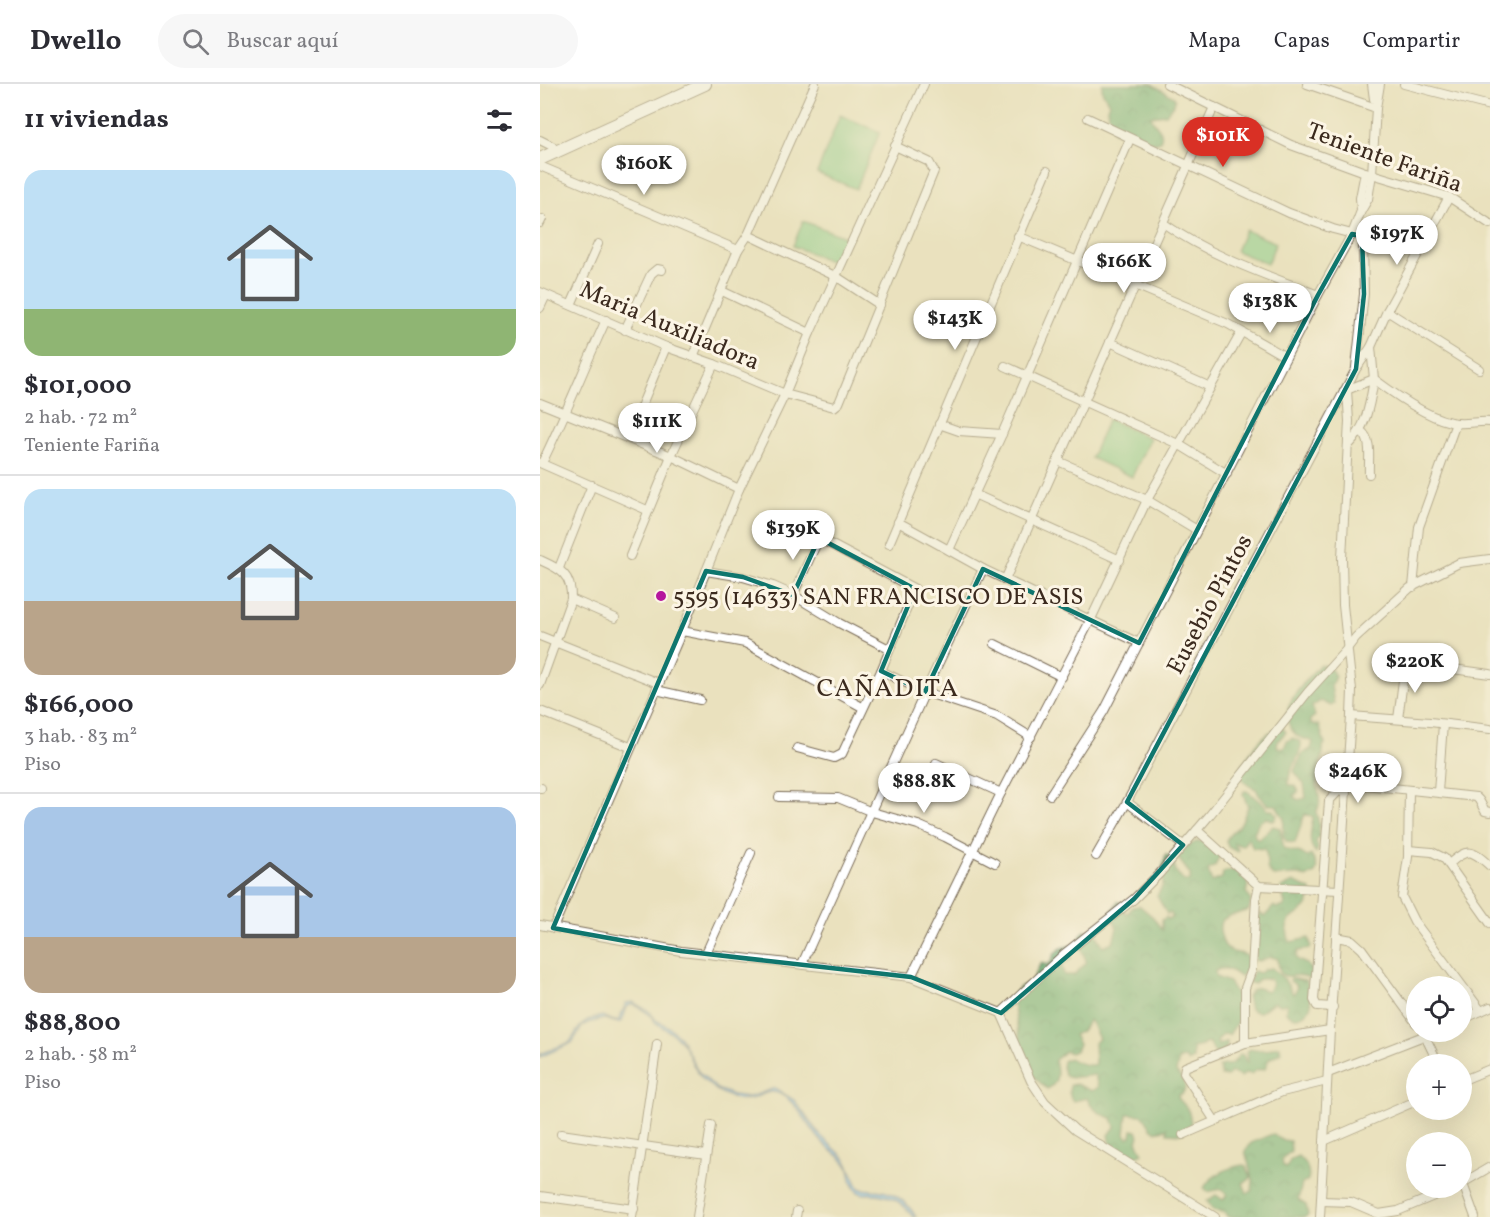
<!DOCTYPE html>
<html lang="es">
<head>
<meta charset="utf-8">
<style>
  body { margin:0; font-family:Vollkorn,serif; background:#f7f7f7; color:#2b2b33; height:100vh; display:flex; flex-direction:column; font-size:22px; white-space:nowrap }
  * { box-sizing:border-box; margin:0 }
  p { font-size:20px; color:#7c7c81 }
  .icon { flex:none; width:33px; height:33px; fill:none; stroke:currentColor; stroke-width:2; stroke-linecap:round; stroke-linejoin:round }
  .map { position:relative; flex:1; overflow:hidden }
  .sheet { display:flex; flex-direction:column; background:#fff; width:540px }
  .sheet>* { flex:none }
  .buttons { position:absolute; left:866px; top:892px; display:grid; gap:12px }
  .buttons a { display:grid; place-items:center; width:66px; height:66px; border-radius:50%; background:#fff; box-shadow:0 6px 24px #0002; font-size:30px }
  .price { position:absolute; translate:-50% -51px; padding:0 14px; border-radius:21px; background:#fff; color:#222; font-size:20px; line-height:39px; filter:drop-shadow(0 2px 3px #0008) }
  .price::after { content:''; position:absolute; left:50%; top:36px; width:18px; height:14px; margin-left:-9px; background:inherit; clip-path:polygon(0 0,100% 0,50% 100%) }
  .price.selected { background:#d93025; color:#fff }
  ul { padding:0; list-style:none }
  li { display:grid; align-content:center; gap:12px; height:318px; padding:0 24px }
  li+li { border-top:2px solid #e1e1e2 }
  li span { display:grid; place-items:center; height:186px; border-radius:18px; color:#555 }
  li>.icon { margin-inline-start:auto }
  span .icon { width:108px; height:108px; fill:#fffc; stroke-width:1 }
  li b { font-size:26px }
  h2 { display:flex; justify-content:space-between; align-items:center; height:72px; padding:0 24px; font-size:26px }
  header { display:flex; align-items:center; gap:36px; box-sizing:border-box; height:84px; padding:0 30px; background:#fff; border-bottom:2px solid #e1e1e2 }
  header strong { font-size:28px }
  nav { display:flex; gap:33px; margin-inline-start:auto; font-size:21px }
  .search { width:420px; height:54px; background:#f7f7f7; display:flex; align-items:center; gap:15px; box-sizing:border-box; padding:0 21px; border-radius:33px; color:#7c7c81; font-size:22px }
  main { display:flex; flex:1; min-height:0 }
  .map>svg:first-child { display:block }
  .forest { fill:url(#forest-crowns); stroke:#516c48; stroke-width:1.5 }
  .pitch { fill:#7fc986; stroke:#5d7a52; stroke-width:1.5 }
  .water { fill:url(#water-waves); stroke:#5c7288; stroke-width:1.5 }
  .lines { fill:none; stroke-linecap:round; stroke-linejoin:round }
  .minor-casing { stroke:#786a56; stroke-width:10 }
  .highway-casing { stroke:#786a56; stroke-width:14 }
  .minor { stroke:#fff; stroke-width:8 }
  .highway { stroke:#fff; stroke-width:12 }
  .marked { fill:none; stroke:#0f766e; stroke-width:4.5; stroke-linejoin:round }
  .poi-dot { fill:#b5179e; stroke:#fcf5e5; stroke-width:2 }
  .labels { text-anchor:middle; stroke-width:6; stroke-linejoin:round; paint-order:stroke }
  .street-label { font-size:24px; fill:#3b2a1e; stroke:#fcf5e5 }
  .poi-label { font-size:24px; fill:#3b2a1e; stroke:#fcf5e5; text-anchor:start }
  .neighbourhood-label { font-size:26px; letter-spacing:1.5px; fill:#3b2a1e; stroke:#fcf5e5 }
</style>
</head>
<body>
<header>
<strong>Dwello</strong>
<div class="search"><svg class="icon" aria-label="search" viewBox="0 0 24 24"><circle cx="10" cy="10" r="6"/><path d="M15 15l6 6"/></svg>Buscar aquí</div>
<nav><a>Mapa</a><a>Capas</a><a>Compartir</a></nav>
</header>
<main>
<section class="sheet">
<h2>11 viviendas<svg class="icon" aria-label="filters" viewBox="0 0 24 24"><path d="M4 7h16M4 17h16"/><circle cx="9" cy="7" r="2"/><circle cx="15" cy="17" r="2"/></svg></h2>
<ul>
<li><span style="background:linear-gradient(#bfe0f5 75%,#8fb573 0)"><svg class="icon" aria-label="home" viewBox="0 0 24 24"><path d="M3 11l9-7 9 7M6 9v11h12V9"/></svg></span><div><b>$101,000</b><p>2 hab. · 72 m²</p><p>Teniente Fariña</p></div></li>
<li><span style="background:linear-gradient(#bfe0f5 60%,#b9a48a 0)"><svg class="icon" aria-label="home" viewBox="0 0 24 24"><path d="M3 11l9-7 9 7M6 9v11h12V9"/></svg></span><div><b>$166,000</b><p>3 hab. · 83 m²</p><p>Piso</p></div></li>
<li><span style="background:linear-gradient(#a9c7e8 70%,#b9a48a 0)"><svg class="icon" aria-label="home" viewBox="0 0 24 24"><path d="M3 11l9-7 9 7M6 9v11h12V9"/></svg></span><div><b>$88,800</b><p>2 hab. · 58 m²</p><p>Piso</p></div></li>
</ul>
</section>
<div class="map">
<svg width="950" height="1133" viewBox="0 0 950 1133">
  <defs>
    <pattern id="forest-crowns" width="20" height="18" patternUnits="userSpaceOnUse" patternTransform="scale(1.5)"><rect width="20" height="18" fill="#67ad73"/><path d="M2 6a3 3 0 1 1 6 0M12 15a3 3 0 1 1 6 0" fill="none" stroke="#568d5e"/></pattern>
    <pattern id="water-waves" width="16" height="10" patternUnits="userSpaceOnUse" patternTransform="scale(1.5)"><rect width="16" height="10" fill="#7ebbf1"/><path d="M0 5q4-4 8 0t8 0" fill="none" stroke="#6898c3"/></pattern>
  </defs>
  <rect width="100%" height="100%" fill="#fcf5e5"/>
  <filter id="ink" filterUnits="userSpaceOnUse"><feTurbulence type="fractalNoise" baseFrequency=".0167" numOctaves="2"/><feDisplacementMap in="SourceGraphic" scale="12" xChannelSelector="R" yChannelSelector="G"/><feConvolveMatrix kernelMatrix="1 2 1 2 8 2 1 2 1" color-interpolation-filters="sRGB"/></filter>
  <filter id="wash" filterUnits="userSpaceOnUse"><feTurbulence type="fractalNoise" baseFrequency=".008" numOctaves="4" result="noise"/><feDisplacementMap in="SourceGraphic" scale="24" xChannelSelector="R" yChannelSelector="G"/><feGaussianBlur stdDeviation="1.35" result="paint"/><feColorMatrix in="noise" values="0 0 0 0 0 0 0 0 0 0 0 0 0 0 0 0 0 1.4 0 .05"/><feComposite in="paint" operator="in"/></filter>
  <g filter="url(#wash)">
    <rect width="100%" height="100%" fill="#eae1be"/>
    <g class="forest">
      <path d="M562,0h50l22,13 1,5 -9,12 -15,2c2,10 15,13 9,25 -9,5 -18,-4 -26,-8 -6,-2 -14,-1 -20,-1l-7,-24 2,-5 -7,-12z"/>
      <path d="M779,581l10,1 6,10 -4,10 3,18 -3,2 -10,-5 -9,5 3,10 -5,4 2,4 7,1 6,19 -2,2c2,12 -6,21 -6,33 -1,11 7,24 -1,33 3,8 3,15 4,23l-4,6 2,7 -2,5c-10,-10 -4,-24 -3,-36l-8,-3 -10,29 -8,-1 -4,-6 1,-17 -8,-14h-8l-9,-10 -3,-6c-8,-3 -16,-9 -17,-18 9,-17 23,-40 43,-44l4,5 -8,9 -1,6 7,1 3,-7 6,-3 8,4c1,17 -14,24 -12,43h6l4,6 -5,5 4,4 8,-2 -2,-14 -10,-13 9,-18 8,-4 2,-7c-6,-4 -12,-2 -17,-7 -25,-25 10,-53 23,-70z"/>
      <path d="M704,707h3c8,6 16,11 21,19h5l4,5 -3,6 -8,-3 -7,4 -5,11 2,5 3,1 14,-13 7,2 4,21 17,4 6,4 4,-2 4,7 2,7 -2,4 -9,5 -6,-3 -27,1c-9,-7 -5,-13 -7,-24l-2,-3 -11,-1 -5,-10 -5,8 -9,-3 4,7 -1,2 -9,-5 -2,-6c5,-10 6,-8 13,-15 4,-4 6,-14 9,-19l-5,-13z"/>
      <path d="M658,757l8,1 14,13 -5,11 -7,4 4,12 10,-4 1,-6 13,-3c7,7 15,12 10,23l5,8 -2,10c-16,7 -36,4 -27,28 1,5 3,10 8,12 5,4 12,2 17,6 3,8 0,16 -7,21 -9,-7 -14,-11 -25,-6l1,6 13,5 8,13 2,24 -10,16 -6,-1 -6,7 1,4 9,-4v7l-11,7 -7,-12 -5,1 -2,2 -9,2v11l-5,3 -3,-4 -6,1 -3,13c5,7 13,11 7,21l-5,2 1,4c9,9 11,12 12,26l-10,9 -14,-1v-5c-17,10 -16,-4 -25,-13l-15,-1 -2,20 3,4 3,-2 1,-6 5,1 2,5 -2,5 6,12c-11,8 -22,0 -32,-8l-2,-10 6,-8 -3,-9c-11,-3 -21,-9 -25,-20l-13,3 -3,-2 -2,-7 1,-7 6,-1 16,7 6,-4 -3,-12 -25,3 -6,-4 -2,-7 1,-6 6,-3c6,4 20,9 26,6l-1,-21 5,-4c-3,-5 -7,-17 -10,-19l-7,11 -8,4 5,9 -3,7 -6,2 -5,-2 -10,9c3,12 4,24 -8,29l-16,-15 -2,-6 -8,-20 -9,-50 8,-11 12,-6 9,-18 6,2 5,-4c2,-10 8,-14 18,-15l2,3 -1,10 -9,6 2,10h10l12,-12v-3c-5,-10 -11,-21 -1,-29 10,-1 14,7 18,15l10,-4 4,-14 -6,-15 7,-11 5,2v6l3,3 3,-1 3,-5 8,-1 13,11 9,13v-10l4,-3 2,2 5,-2 -3,-4 -3,1 -10,-18 6,-11 -1,-15 4,-15 6,2c2,10 4,17 12,24h6v-7l-13,-17 8,-10z"/>
      <path d="M753,798l18,8c1,32 -34,18 -21,52l19,-4 2,8 -1,3 -12,2 -2,6 2,3 9,4 8,10 -4,6c-17,-13 -32,10 -33,-21 -10,-4 -10,0 -20,2l-3,-1 4,-47 6,3 9,-10 2,2 7,-1 2,-3 -4,-16z"/>
      <path d="M732,884l12,11 9,15 2,-2 2,-6 -7,-5 1,-3 14,3 2,2 4,22c-5,12 -16,16 -25,7l1,-8 -7,1 -6,-3c-10,5 -11,15 -24,7l-3,-13 5,-6 6,-2 10,3 4,-6 -2,-6h-11l-4,5 -6,-1 4,-12 7,2 5,-4z"/>
      <path d="M740,962l1,6 -12,7 -4,10 -8,1 -6,4 -6,-1 -4,4 -10,-5 -4,5 -6,-1 -2,-10 13,-2 8,-10 3,1 3,7h2l-1,-11c7,-5 11,0 19,-1 4,-1 9,-4 14,-4z"/>
      <path d="M732,1050l11,6 7,1 1,10 -9,8 1,7 3,2 5,-9 7,-3c7,7 13,13 10,24l-6,4 -4,16 8,5 2,10 -3,2h-77l-5,-5 -10,-2 -6,-9 9,-6 7,5 4,-5 -6,-6 -13,3 -4,-4c5,-12 29,-23 41,-23l6,12 -2,3 -6,3 4,10 5,-2 1,-11 -8,-29 6,-8z"/>
    </g>
    <g class="pitch">
      <path d="M300,31l40,17 -24,57 -39,-16z"/>
      <path d="M263,137l42,16 -10,26 -42,-17z"/>
      <path d="M705,146l31,13 -9,21 -31,-13z"/>
      <path d="M568,335l42,19 -18,39 -41,-19z"/>
    </g>
    <path class="water" d="M93,918l17,10 6,8 13,7 11,10 18,34 19,18 16,6 16,2 26,-9 19,12 26,35 25,23 14,30c5,2 8,1 14,2 19,0 34,11 43,27h-3c-10,-15 -24,-23 -42,-23 -5,0 -9,1 -13,-2 -8,-6 -7,-17 -10,-25 -4,-9 -16,-15 -23,-22 -16,-15 -25,-41 -45,-51 -12,-6 -19,3 -30,5 -13,3 -32,-6 -42,-15 -13,-10 -16,-24 -24,-38 -7,-12 -17,-15 -28,-23 -6,-5 1,-2 -5,-7 -2,-2 -15,-11 -19,-12l-5,3 -5,14 -4,2 -14,-4 -16,4 -6,4 -10,16 -32,14v-3l30,-12 9,-14 8,-8 15,-4 12,5 5,-1 7,-17z"/>
  </g>
  <g filter="url(#ink)">
    <g class="lines">
      <defs>
        <g id="minor">
          <path d="M627,0l124,61 74,27 84,25 41,27"/>
          <path d="M767,0l69,24"/>
          <path d="M832,0l2,15"/>
          <path d="M864,0l86,22"/>
          <path d="M0,56l12,6"/>
          <path d="M0,82l198,84"/>
          <path d="M821,126l-1,-12 5,-26"/>
          <path d="M0,139l2,-4"/>
          <path d="M623,139c47,33 101,51 155,72"/>
          <path d="M208,151l89,42 43,28"/>
          <path d="M478,152l210,88 58,33"/>
          <path d="M0,208l126,55 48,17 71,30 49,13 5,-4 95,-232 -5,-9 -34,-16"/>
          <path d="M31,221l27,-61"/>
          <path d="M0,224l6,-13"/>
          <path d="M847,227l92,58"/>
          <path d="M85,246l26,-56 6,-5 5,1"/>
          <path d="M270,249l114,-249"/>
          <path d="M570,258l100,45"/>
          <path d="M831,263l16,-36 62,-114"/>
          <path d="M153,273l45,-107 10,-15 67,-151"/>
          <path d="M465,282l173,78 49,30"/>
          <path d="M816,283l8,-73 -1,-54 -2,-4 -9,-2 9,-23 7,-12 4,-25 4,-66 4,-24"/>
          <path d="M804,307l30,-12c-4,24 -7,48 -26,67"/>
          <path d="M0,319l131,53 68,33"/>
          <path d="M399,340l20,7 43,3"/>
          <path d="M821,347c12,9 7,30 8,43"/>
          <path d="M88,354l38,-91"/>
          <path d="M518,377l89,39 50,30"/>
          <path d="M0,379l107,47"/>
          <path d="M2,379c23,-47 42,-95 64,-143"/>
          <path d="M434,410l146,66"/>
          <path d="M358,438l85,47 156,74"/>
          <path d="M349,460l158,-373"/>
          <path d="M409,466l53,-116 128,-295"/>
          <path d="M90,472l41,-100 43,-92"/>
          <path d="M0,476c20,9 32,14 31,39l-31,86"/>
          <path d="M19,484l33,-83"/>
          <path d="M166,487l37,6 30,9 20,9 46,28 50,26"/>
          <path d="M465,496l209,-473"/>
          <path d="M873,503l6,-60 37,-104"/>
          <path d="M253,511l26,-57 96,51 -34,82 -39,83 -8,4 -37,-10"/>
          <path d="M31,515l44,19"/>
          <path d="M142,547l63,12 117,64"/>
          <path d="M0,552l118,47"/>
          <path d="M455,560l67,33"/>
          <path d="M341,587l44,21 72,24 34,21"/>
          <path d="M116,606l44,10"/>
          <path d="M0,627l90,36"/>
          <path d="M811,632l79,6 60,7"/>
          <path d="M858,635l7,-54 3,-2 82,11"/>
          <path d="M396,679l65,30"/>
          <path d="M0,704h1"/>
          <path d="M869,706l-1,67 -6,40 12,24 67,90"/>
          <path d="M898,708l5,-68"/>
          <path d="M510,711l54,-84 214,-416 34,-61 -19,-5 -44,-16 -201,-95"/>
          <path d="M239,713l59,1 34,14 46,13 27,12 50,26"/>
          <path d="M587,718l56,43"/>
          <path d="M657,746l62,56 80,4"/>
          <path d="M868,766l24,2 12,6 46,65"/>
          <path d="M556,772l31,-54 229,-433 15,-22 3,32c20,15 58,42 83,44 11,1 22,-2 33,-1"/>
          <path d="M909,780c19,-17 23,-14 41,2"/>
          <path d="M0,841l141,26 230,26 90,36 30,68 14,21 30,28 140,87"/>
          <path d="M13,844l129,-297 57,-142 46,-95 25,-61 -88,-42"/>
          <path d="M796,853l16,3 10,9 54,74"/>
          <path d="M166,869l45,-100"/>
          <path d="M262,880l123,-272 58,-123"/>
          <path d="M371,893l90,-184 90,-174 56,-119 94,-167"/>
          <path d="M793,923l-16,-1 -3,-6 15,-199 17,-18 130,14 3,3 6,11 5,1"/>
          <path d="M461,929l63,-59 70,-55 26,-26 49,-57 99,-124 38,-42 10,-13 54,-49 49,-25 31,-4"/>
          <path d="M921,936l29,-13"/>
          <path d="M883,948l16,33"/>
          <path d="M705,959v-55l7,-19 4,-70 3,-13"/>
          <path d="M788,989l106,-41"/>
          <path d="M921,997l29,-12"/>
          <path d="M675,1037l-31,-48 1,-6 60,-24 85,-13"/>
          <path d="M21,1050l145,21"/>
          <path d="M643,1051l99,-43 45,-11"/>
          <path d="M784,1057l92,-40"/>
          <path d="M921,1100l29,-17"/>
          <path d="M923,1100l12,33"/>
          <path d="M0,1112l94,13"/>
          <path d="M781,1117l30,1 28,12 19,-3 55,-23"/>
          <path d="M92,1133l25,-173"/>
          <path d="M157,1133l14,-92"/>
          <path d="M256,1133l1,-6"/>
          <path d="M780,1133l10,-187 21,-314 1,-26 -9,-85 -1,-47 7,-137 -2,-31"/>
        </g>
        <path id="highway" d="M0,75l165,-75"/>
      </defs>
      <use href="#minor" class="minor-casing"/>
      <use href="#highway" class="highway-casing"/>
      <use href="#minor" class="minor"/>
      <use href="#highway" class="highway"/>
    </g>
  </g>
  <path d="M0 0H950V1133H0ZM812,150l10,2 2,58 -8,75 -229,433 56,43 -49,54 -133,114 -90,-36 -230,-26 -128,-23 153,-357 37,6 50,18 26,-57 96,51 -34,82 44,21 58,-123 156,74 179,-348z" fill="#eae1be" fill-opacity=".55" fill-rule="evenodd"/>
  <path class="marked" d="M812,150l10,2 2,58 -8,75 -229,433 56,43 -49,54 -133,114 -90,-36 -230,-26 -128,-23 153,-357 37,6 50,18 26,-57 96,51 -34,82 44,21 58,-123 156,74 179,-348z"/>
  <circle class="poi-dot" cx="121" cy="512" r="6"/>
  <g class="labels">
    <g class="street-label">
      <text transform="translate(845 73) rotate(20)" y="8">Teniente Fariña</text>
      <text transform="translate(130 241) rotate(23)" y="8">Maria Auxiliadora</text>
      <text transform="translate(669 520) rotate(-62)" y="8">Eusebio Pintos</text>
    </g>
    <g class="poi-label">
      <text x="133" y="520">5595 (14633) SAN FRANCISCO DE ASIS</text>
    </g>
    <g class="neighbourhood-label">
      <text x="348" y="612">CAÑADITA</text>
    </g>
  </g>
</svg>
<div class="buttons">
<a><svg class="icon" aria-label="locate" viewBox="0 0 24 24"><circle cx="12" cy="12" r="6"/><path d="M12 2v4M12 18v4M2 12h4M18 12h4"/></svg></a>
<a>+</a>
<a>−</a>
</div>
<b class="price selected" style="left:683px;top:84px">$101K</b>
<b class="price" style="left:104px;top:112px">$160K</b>
<b class="price" style="left:857px;top:182px">$197K</b>
<b class="price" style="left:584px;top:210px">$166K</b>
<b class="price" style="left:730px;top:250px">$138K</b>
<b class="price" style="left:415px;top:267px">$143K</b>
<b class="price" style="left:117px;top:370px">$111K</b>
<b class="price" style="left:253px;top:477px">$139K</b>
<b class="price" style="left:875px;top:610px">$220K</b>
<b class="price" style="left:818px;top:720px">$246K</b>
<b class="price" style="left:384px;top:730px">$88.8K</b>
</div>
</main>
</body>
</html>
